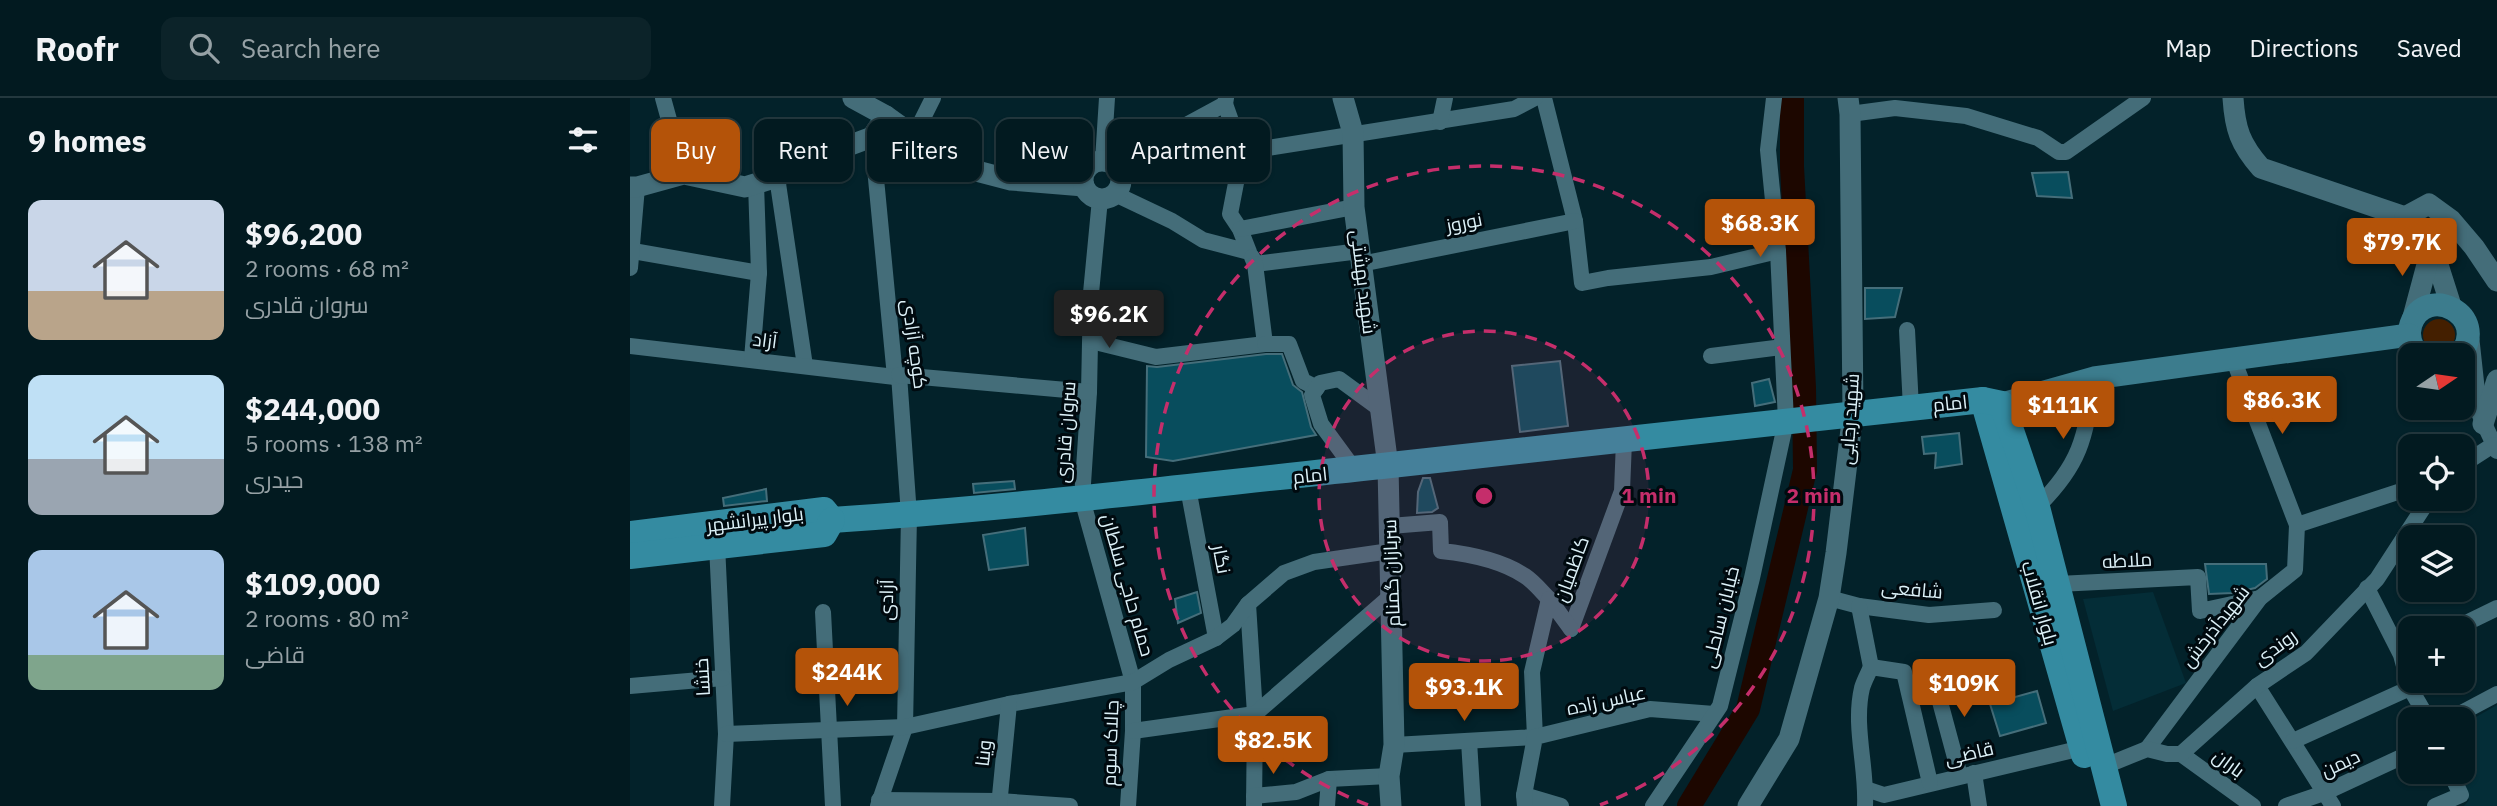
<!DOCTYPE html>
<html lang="en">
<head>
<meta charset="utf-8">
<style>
  body { margin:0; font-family:"IBM Plex Sans",Cairo,sans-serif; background:#0c2329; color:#f1f3f6; height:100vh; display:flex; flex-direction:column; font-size:26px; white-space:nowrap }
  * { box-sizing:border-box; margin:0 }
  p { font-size:23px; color:#96a1a5 }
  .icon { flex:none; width:38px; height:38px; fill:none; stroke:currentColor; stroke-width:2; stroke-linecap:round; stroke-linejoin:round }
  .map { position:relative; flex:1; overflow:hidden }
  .sheet { display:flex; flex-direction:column; background:#021a20; width:630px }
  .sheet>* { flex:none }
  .top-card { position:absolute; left:21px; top:21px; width:665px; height:63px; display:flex; gap:14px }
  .needle { width:46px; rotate:77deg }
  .buttons { position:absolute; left:1768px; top:245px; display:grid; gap:14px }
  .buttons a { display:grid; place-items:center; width:77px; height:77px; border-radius:14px; background:#021a20; box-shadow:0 2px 5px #0004,0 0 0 2px #23383e; font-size:35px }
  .price { position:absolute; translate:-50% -60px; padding:0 16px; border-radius:7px; background:#b45309; color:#fff; font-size:23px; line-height:46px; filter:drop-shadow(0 2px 4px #0008) }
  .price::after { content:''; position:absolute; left:50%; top:42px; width:21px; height:16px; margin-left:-10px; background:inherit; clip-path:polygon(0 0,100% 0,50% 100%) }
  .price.active { background:#222; color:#fff }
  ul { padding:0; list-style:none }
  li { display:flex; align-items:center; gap:21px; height:175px; padding:0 28px }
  li span { display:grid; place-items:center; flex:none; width:196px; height:140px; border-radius:14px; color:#555 }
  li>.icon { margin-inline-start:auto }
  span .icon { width:84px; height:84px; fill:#fffc; stroke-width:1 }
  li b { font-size:30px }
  h2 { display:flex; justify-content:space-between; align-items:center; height:84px; padding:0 28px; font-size:30px }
  .pill { padding:0 24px; border-radius:14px; background:#021a20; box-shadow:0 2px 5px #0004,0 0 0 2px #23383e; font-size:24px; line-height:63px }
  .pill.active { background:#b45309; color:#fff }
  header { display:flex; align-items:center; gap:42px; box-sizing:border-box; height:98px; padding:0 35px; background:#021a20; border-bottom:2px solid #23383e }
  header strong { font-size:33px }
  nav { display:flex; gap:38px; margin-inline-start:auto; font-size:24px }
  .search { width:490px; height:63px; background:#0c2329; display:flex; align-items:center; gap:18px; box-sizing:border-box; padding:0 24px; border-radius:14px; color:#96a1a5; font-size:26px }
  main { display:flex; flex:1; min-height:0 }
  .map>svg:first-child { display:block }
  .built { fill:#042d37 }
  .green { fill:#441f00 }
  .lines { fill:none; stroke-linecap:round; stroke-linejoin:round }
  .river { stroke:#1d0700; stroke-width:24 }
  .building { fill:#084d5d; stroke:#456e7a; stroke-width:2 }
  .minor { stroke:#446d79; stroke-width:16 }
  .tertiary { stroke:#446d79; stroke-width:21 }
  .secondary { stroke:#3c7c8d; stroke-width:23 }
  .primary { stroke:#348ba1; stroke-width:26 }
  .ring { fill:none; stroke:#c52e6b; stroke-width:3.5; stroke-dasharray:12 9 }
  .labels { text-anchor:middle; stroke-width:6; stroke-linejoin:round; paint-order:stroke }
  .street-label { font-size:19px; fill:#dcf1f8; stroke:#000a0f }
  .centre { fill:#c52e6b; stroke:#000a0f; stroke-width:3.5 }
  .ring-label { font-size:21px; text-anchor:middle; font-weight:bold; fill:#c52e6b; stroke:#000a0f; stroke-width:6; stroke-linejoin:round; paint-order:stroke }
</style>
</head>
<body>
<header>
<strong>Roofr</strong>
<div class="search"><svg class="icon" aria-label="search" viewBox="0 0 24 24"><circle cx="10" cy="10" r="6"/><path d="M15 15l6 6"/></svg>Search here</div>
<nav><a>Map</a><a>Directions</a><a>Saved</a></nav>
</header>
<main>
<section class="sheet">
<h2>9 homes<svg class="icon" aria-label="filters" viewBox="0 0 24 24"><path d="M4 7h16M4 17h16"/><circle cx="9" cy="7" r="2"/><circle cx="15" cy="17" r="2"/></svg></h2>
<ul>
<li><span style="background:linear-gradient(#c9d6e8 65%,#b9a48a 0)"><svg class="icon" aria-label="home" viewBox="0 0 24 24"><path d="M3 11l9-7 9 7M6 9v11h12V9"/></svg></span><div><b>$96,200</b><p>2 rooms · 68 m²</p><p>سروان قادری</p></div></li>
<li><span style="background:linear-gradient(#bfe0f5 60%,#9aa5b1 0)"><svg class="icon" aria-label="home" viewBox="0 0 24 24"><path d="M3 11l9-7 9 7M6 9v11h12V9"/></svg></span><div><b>$244,000</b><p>5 rooms · 138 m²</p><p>حیدری</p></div></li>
<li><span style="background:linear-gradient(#a9c7e8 75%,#7fa58c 0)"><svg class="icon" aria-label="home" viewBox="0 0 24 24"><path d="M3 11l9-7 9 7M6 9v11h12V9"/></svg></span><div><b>$109,000</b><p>2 rooms · 80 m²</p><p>قاضی</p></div></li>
</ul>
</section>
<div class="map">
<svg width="1867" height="708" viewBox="0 0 1867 708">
  <rect width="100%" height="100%" fill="#03222a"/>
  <g class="built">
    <path d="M1523,494l33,91 -73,28 -30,-112z"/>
    <path d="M1867,607v101h-33l5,-6 -11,-28h4v-47z"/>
  </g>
  <circle class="green" cx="1809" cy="237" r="16"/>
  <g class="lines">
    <path class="river" d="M1059,708l59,-97 57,-239 -1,-82 -12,-221v-69"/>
  </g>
  <g class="building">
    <path d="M1438,74l4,26 -35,-2 -5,-23z"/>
    <path d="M1235,190h37l-7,29 -30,2z"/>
    <path d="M636,256h16l11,31 9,7 9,35 5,8 -143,26 -27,-4 1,-91 10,1z"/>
    <path d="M930,263l8,65 -48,6 -8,-66z"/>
    <path d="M1139,281l6,23 -20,4 -3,-23z"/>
    <path d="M1422,306l2,10 -4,10 -23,-7 1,-6z"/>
    <path d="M1329,335l3,31 -27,4 1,-15 -12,1 -2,-17z"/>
    <path d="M793,380h7l8,30 -6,4 -15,1 1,-21z"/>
    <path d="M384,383l1,8 -41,4 -1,-9z"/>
    <path d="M136,391l1,12 -43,5 -1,-8z"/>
    <path d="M395,430l3,37 -39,5 -6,-35z"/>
    <path d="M1575,466h61l1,15 -12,9 -22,5 -24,1z"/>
    <path d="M567,494l4,21 -23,10 -3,-24z"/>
    <path d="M1407,593l9,32 -46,13 -10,-32z"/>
  </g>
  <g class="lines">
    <g class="minor">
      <path d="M33,0l21,76"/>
      <path d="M914,0l31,123 7,62 26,-5 103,-11 67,-16"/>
      <path d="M595,6l17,48 272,-43 21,-11"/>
      <path d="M1220,16l45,-6 71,8 72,22 21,14h7l77,-54"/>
      <path d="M810,24l5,-24"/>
      <path d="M284,38l19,-38"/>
      <path d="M242,39l23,240 4,-2 10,140 -4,212 -27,79"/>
      <path d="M473,62l4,-62"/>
      <path d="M487,70l23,-18 85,-46 1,-6"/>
      <path d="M147,79l28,189"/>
      <path d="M485,96l57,27 31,19 46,12 -9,-23 -10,-15 12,-62"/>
      <path d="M470,101l-9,94 -2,99 -7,107 51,183v49l-5,75"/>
      <path d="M610,131l114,-22"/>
      <path d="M3,153l126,22"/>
      <path d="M622,159l3,7 105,-13"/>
      <path d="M731,166l214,-43"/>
      <path d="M0,170l7,-81"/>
      <path d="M1277,232l4,78"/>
      <path d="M461,243l65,16 109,-13 -10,-80"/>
      <path d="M635,246h24l14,37 14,7"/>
      <path d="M0,248l265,31"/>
      <path d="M1081,258l71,-9"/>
      <path d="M122,261l7,-86 -3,-89"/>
      <path d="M269,277l190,17"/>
      <path d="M1849,315l18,38"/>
      <path d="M1832,367l31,-20"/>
      <path d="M724,371l-33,-45 -9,-29 8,-12 19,-4 41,30"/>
      <path d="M558,390l28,150"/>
      <path d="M1407,409c45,-44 48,-70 57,-129"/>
      <path d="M1667,427l113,-37"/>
      <path d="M760,428l50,-4 1,29c29,3 60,9 84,25 9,6 17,16 24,23"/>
      <path d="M87,447l9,189 -4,72"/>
      <path d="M1428,486l140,-7 2,34 60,-13"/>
      <path d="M1737,490l34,67 9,33 18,31"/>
      <path d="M1199,500l30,8 70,9 65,-5"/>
      <path d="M618,506l7,110 -1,92"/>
      <path d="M1229,508l12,61"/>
      <path d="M193,514l10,194"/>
      <path d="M1826,530l41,-20"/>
      <path d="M941,531l51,-138 2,-50"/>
      <path d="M1302,574l28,104"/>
      <path d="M0,588l93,-8"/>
      <path d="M1627,588l76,120"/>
      <path d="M1820,621l47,-25"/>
      <path d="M503,633l122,-17 137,-119"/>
      <path d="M96,636l179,-7 104,-23 124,-22 36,-22 47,-22 17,-13 15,-21 36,-31 30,-11 76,-11"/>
      <path d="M839,643l4,65"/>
      <path d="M1663,643l117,-53"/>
      <path d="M764,647l141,-8 -3,-65 17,-73 22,30"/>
      <path d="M1517,651l113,-151 35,-28 2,-45 -63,-164"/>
      <path d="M1551,656l72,52"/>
      <path d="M1475,668l42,-17 20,5h14l76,-68 49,-33 71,-74 52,-80"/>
      <path d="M1344,675l5,33"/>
      <path d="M1236,691l18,6 198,-47"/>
      <path d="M894,697l37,11"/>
      <path d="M624,698l42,-4 33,-13 60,-3"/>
      <path d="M249,702l120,1 71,5"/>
      <path d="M369,708l10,-102"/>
      <path d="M697,708l2,-27"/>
      <path d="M895,708l-1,-11 11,-58 115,-28 64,5"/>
      <path d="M1023,708l67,-100 32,-128 34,-157 -8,-170 -10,-101 6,-52"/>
      <path d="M1235,708c2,-39 -12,-80 -3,-118 2,-7 6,-14 9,-21l33,5 26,111"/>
      <path d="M1656,708l38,-13 86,-40"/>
      <path d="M1805,708l26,-11 -11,-23"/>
    </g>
    <g class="tertiary">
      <path d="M223,0l33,18 28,20 14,16 37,16 46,12 73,6"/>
      <path d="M713,0l10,35 1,74 34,259 6,279 -5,31 2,30"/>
      <path d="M1603,0c2,31 7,46 28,70l144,49 27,29 20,63"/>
      <circle cx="472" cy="82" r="19"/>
      <path d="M0,89h7l47,-13 61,13 32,-10 36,-18 59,-22 14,-21"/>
      <path d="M1775,119l24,-13 22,16 23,27 23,34"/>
      <path d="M1782,223l20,-75"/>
      <path d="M1839,242l7,65"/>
      <path d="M1853,326l14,-44"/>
      <path d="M1118,708l41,-67 40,-141 7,-45 17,-140 -3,-299 -2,-16"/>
    </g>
    <g class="secondary">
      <path d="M1788,257c-7,-9 -11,-19 -7,-31 15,-41 80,-9 49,31"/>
      <path d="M1372,306l92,-26 315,-43"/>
    </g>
    <g class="primary">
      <path d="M1353,302l101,355"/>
      <path d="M202,422c184,-12 367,-35 550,-54 201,-21 401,-44 601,-66l19,4 35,103 77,299"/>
      <path d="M0,436l194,-24 8,10"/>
      <path d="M0,458l194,-22 8,-14"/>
    </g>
  </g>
  <circle cx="854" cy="398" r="165" fill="#c52e6b" fill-opacity=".12"/>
  <g class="ring">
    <circle cx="854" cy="398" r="165"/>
    <path d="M738 707A330 330 0 1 1 970 707"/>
  </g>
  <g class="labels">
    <g class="street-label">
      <text transform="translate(834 124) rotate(-11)" y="7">نوروز</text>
      <text transform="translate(734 184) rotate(83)" y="7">شهید بهشتی</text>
      <text transform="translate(135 242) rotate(7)" y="7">آزاد</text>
      <text transform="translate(285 246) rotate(82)" y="7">کوچه آزادی</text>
      <text transform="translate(1320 305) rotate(-6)" y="7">امام</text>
      <text transform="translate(1219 321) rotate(-86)" y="7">شهید رجایی</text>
      <text transform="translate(435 334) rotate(-86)" y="7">سروان قادری</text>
      <text transform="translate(680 377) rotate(-6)" y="7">امام</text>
      <text transform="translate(125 421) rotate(-7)" y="7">بلوار پیرانشهر</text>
      <text transform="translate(592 461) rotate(79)" y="7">نگار</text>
      <text transform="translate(1497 462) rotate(-3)" y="7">ملاطه</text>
      <text transform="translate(941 471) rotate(-70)" y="7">کاظمیان</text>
      <text transform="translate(761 475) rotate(-92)" y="7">سربازان گمنام</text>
      <text transform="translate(498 487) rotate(74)" y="7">حمام حاجی سلطان</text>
      <text transform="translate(1282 491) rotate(5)" y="7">شافعی</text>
      <text transform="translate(256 502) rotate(-89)" y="7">آزادی</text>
      <text transform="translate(1410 505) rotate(74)" y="7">بلوار انقلاب</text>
      <text transform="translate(1090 519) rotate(-76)" y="7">خیابان ساحلی</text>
      <text transform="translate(1585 528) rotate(-52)" y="7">شهیدآذرخش</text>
      <text transform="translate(1645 549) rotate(-36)" y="7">روندی</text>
      <text transform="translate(72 579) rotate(-93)" y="7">خنشا</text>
      <text transform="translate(976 602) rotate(-12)" y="7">عباس زاده</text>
      <text transform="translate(480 645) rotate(-88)" y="7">چالاک سوم</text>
      <text transform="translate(353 655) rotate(-84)" y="7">وینا</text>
      <text transform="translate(1339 655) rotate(-13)" y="7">قاضی</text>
      <text transform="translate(1599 665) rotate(36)" y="7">باران</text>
      <text transform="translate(1710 665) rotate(-25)" y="7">دیمن</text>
    </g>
  </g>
  <circle cx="854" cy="398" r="10" class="centre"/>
  <g class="ring-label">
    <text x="1019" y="405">1 min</text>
    <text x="1184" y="405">2 min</text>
  </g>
</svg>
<div class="buttons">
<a><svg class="needle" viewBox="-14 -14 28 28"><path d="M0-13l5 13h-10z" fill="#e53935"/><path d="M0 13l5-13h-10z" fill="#96a1a5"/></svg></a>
<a><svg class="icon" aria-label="locate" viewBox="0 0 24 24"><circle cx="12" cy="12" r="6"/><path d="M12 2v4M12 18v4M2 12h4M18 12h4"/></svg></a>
<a><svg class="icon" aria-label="layers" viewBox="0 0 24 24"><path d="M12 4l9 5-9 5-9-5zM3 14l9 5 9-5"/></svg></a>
<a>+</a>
<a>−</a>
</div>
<b class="price" style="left:1130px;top:161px">$68.3K</b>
<b class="price" style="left:1772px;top:180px">$79.7K</b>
<b class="price active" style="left:479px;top:252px">$96.2K</b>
<b class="price" style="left:1652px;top:338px">$86.3K</b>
<b class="price" style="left:1433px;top:343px">$111K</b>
<b class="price" style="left:217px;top:610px">$244K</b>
<b class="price" style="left:1334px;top:621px">$109K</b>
<b class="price" style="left:834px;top:625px">$93.1K</b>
<b class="price" style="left:643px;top:678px">$82.5K</b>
<div class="top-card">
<a class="pill active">Buy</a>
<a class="pill">Rent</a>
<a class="pill">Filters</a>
<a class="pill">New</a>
<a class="pill">Apartment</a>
</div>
</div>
</main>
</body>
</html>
